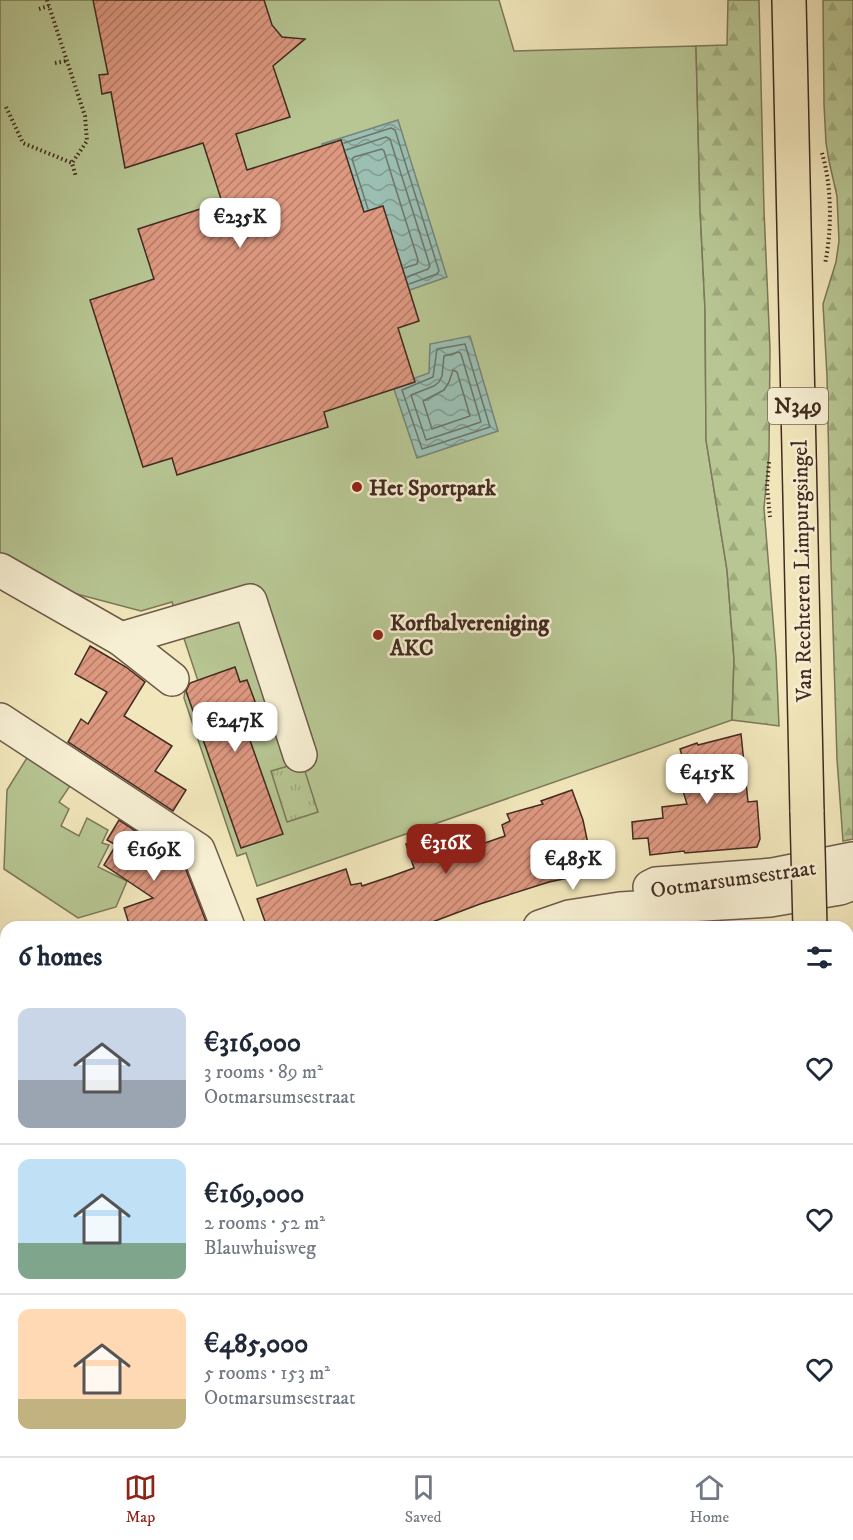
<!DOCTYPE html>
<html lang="en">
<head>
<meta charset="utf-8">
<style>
  body { margin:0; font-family:"IM FELL DW Pica",serif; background:#f6f6f7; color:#1f2937; height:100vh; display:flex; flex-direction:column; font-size:22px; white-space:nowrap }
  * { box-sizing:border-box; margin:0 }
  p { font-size:20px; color:#747a83 }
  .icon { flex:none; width:33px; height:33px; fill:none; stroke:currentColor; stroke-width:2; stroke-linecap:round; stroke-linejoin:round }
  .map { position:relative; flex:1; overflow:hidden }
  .side { position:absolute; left:0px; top:921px; width:854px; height:536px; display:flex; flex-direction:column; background:#fff; border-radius:18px 18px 0 0; box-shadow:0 2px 4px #0004 }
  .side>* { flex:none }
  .price { position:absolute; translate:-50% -51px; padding:0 14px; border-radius:12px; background:#fff; color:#222; font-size:20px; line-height:39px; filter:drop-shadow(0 2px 3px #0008) }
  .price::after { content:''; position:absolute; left:50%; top:36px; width:18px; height:14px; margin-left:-9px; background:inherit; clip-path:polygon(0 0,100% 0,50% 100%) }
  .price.current { background:#8f2418; color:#fff }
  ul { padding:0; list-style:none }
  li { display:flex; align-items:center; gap:18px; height:150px; padding:0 18px }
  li+li { border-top:2px solid #e0e1e3 }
  li span { display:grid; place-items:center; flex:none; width:168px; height:120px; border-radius:12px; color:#555 }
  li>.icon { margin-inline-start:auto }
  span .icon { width:72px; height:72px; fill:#fffc; stroke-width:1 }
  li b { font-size:26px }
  h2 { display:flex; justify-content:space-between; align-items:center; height:72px; padding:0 18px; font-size:26px }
  .menu { display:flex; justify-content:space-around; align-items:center; height:84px; border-top:2px solid #e0e1e3; background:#fff; font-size:16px; color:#747a83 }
  .menu a { display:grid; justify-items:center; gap:3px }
  .menu .current { color:#8f2418 }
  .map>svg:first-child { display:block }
  .grass { fill:#b7c693; stroke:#7c785a; stroke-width:1.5 }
  .forest { fill:url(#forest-firs); stroke:#7c785a; stroke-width:1.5 }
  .park { fill:url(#park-tufts); stroke:#7c785a; stroke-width:1.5 }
  .water { fill:url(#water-waves); stroke:#778479; stroke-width:1.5 }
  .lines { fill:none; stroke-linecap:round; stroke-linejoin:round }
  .shore { stroke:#6e756a; stroke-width:1.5 }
  .building { fill:url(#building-hatch); stroke:#422b21; stroke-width:1.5 }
  .minor-casing { stroke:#6e5a48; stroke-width:36 }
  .major-casing { stroke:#422b21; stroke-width:36 }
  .path { stroke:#422b21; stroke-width:4; stroke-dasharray:1.5 3; stroke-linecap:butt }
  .minor { stroke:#f7efd3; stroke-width:33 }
  .major { stroke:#f2e7bc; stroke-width:33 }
  .major-bridge-casing { stroke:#422b21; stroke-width:36; stroke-linecap:butt }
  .major-bridge { stroke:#f2e7bc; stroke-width:33 }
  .poi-dot { fill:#8f2418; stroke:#f7efd3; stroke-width:2 }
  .labels { text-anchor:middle; stroke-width:5; stroke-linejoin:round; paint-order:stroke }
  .shield { fill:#f7efd3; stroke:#786656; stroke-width:1.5 }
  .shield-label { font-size:21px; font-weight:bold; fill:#422b21 }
  .poi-label { font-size:22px; font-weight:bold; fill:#422b21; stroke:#f7efd3; text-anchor:start }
  .street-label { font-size:22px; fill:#422b21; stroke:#f7efd3 }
</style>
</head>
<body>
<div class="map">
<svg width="853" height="1456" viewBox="0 0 853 1456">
  <defs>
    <pattern id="forest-firs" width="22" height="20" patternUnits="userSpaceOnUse" patternTransform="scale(1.5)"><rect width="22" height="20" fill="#b7c693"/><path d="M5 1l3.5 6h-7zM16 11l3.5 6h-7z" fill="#9faa7e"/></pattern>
    <pattern id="park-tufts" width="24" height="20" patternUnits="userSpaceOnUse" patternTransform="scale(1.5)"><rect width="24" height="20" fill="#b7c693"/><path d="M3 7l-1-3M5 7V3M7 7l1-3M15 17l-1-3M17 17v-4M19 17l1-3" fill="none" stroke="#9faa7e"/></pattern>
    <pattern id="water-waves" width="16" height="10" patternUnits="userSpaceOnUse" patternTransform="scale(1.5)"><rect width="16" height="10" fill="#9bbfb3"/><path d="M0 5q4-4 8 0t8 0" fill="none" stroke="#809b91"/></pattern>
    <pattern id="building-hatch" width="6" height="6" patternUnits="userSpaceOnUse" patternTransform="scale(1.5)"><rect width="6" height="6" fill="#dd9880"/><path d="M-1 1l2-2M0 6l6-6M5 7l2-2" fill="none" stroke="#b57c68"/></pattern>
  </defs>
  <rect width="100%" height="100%" fill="#f2e7bc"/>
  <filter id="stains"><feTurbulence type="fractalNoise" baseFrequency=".00333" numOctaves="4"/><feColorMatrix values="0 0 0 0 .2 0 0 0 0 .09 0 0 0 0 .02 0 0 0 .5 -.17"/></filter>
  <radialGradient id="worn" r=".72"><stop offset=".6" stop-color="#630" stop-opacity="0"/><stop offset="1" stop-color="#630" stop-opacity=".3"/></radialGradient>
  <g class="grass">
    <path d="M0,0h499l15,51 182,-5 4,163 5,100 1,131 21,130 7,89 -2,61 -475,166 -11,-33 -9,3 -53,-158 1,-8 14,-6 -27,-82 -31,9 -121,-32 -20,-12z"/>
    <path d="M30,753l40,33 -11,16 10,7 -8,17 18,10 8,-18 21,12 -6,13 7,2 -11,22 29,14 -11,26 -38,11 -74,-49 3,-79z"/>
    <path d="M651,1450l104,1v5h-71l-1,-4 -36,3z"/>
  </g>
  <g class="forest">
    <path d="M728,0h31l5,210 6,139 -1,106 -5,53 12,149 3,69 -47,-6 2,-61 -7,-89 -21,-130 -1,-131 -5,-100 -4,-163 31,-1z"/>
    <path d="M823,0h30v839l-10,2 -6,-82 -6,-195 -4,-188 -4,-72 13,-42 3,-21 -2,-45 -8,-35 -3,-18 -2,-39z"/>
    <path d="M848,968l5,5v150l-4,-19z"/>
    <path d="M755,1451v-1l26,1 -1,5h-25z"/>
  </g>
  <path class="park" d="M302,762l16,50 -31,10 -16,-51z"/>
  <g class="water">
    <path d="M398,120l49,157 -72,25 -53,-158z"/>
    <path d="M470,336l28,95 -81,27 -24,-72 36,-13 1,-29z"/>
  </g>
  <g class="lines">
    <g class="shore">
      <path d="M344,143l47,-15 4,2 44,141 -2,3 -28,10"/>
      <path d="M346,150l40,-13 4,2 40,127 -2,3 -21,8"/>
      <path d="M368,209l-16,-50 2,-2 28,-8 2,2 34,109 -1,4 -13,4"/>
      <path d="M465,344l25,83 -68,22 -20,-59 31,-13 4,-28z"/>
      <path d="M459,352l2,2 20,68 -55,18 -15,-45 23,-9 5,-4 3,-6 2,-20z"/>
      <path d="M453,370l4,2 13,44 -38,13 -9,-28 21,-11 5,-8z"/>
    </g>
  </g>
  <g class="building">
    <path d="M93,0h171l8,25 10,12 23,2 -32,27 17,51 -54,17 11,36 94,-30 23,72 19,-6 36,115 -21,7 17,54 -91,30 4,15 -151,48 -5,-17 -29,9 -53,-167 64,-21 -16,-50 84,-27 -19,-59 -78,25 -14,-76 -9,2 -3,-19 9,-1z"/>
    <path d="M90,646l36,21 19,15 -21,34 48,30 -17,25 31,19 -13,21 -105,-69 13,-23 7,5 19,-32 -32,-18z"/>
    <path d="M235,667l5,15 7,-2 16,43 -17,6 37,105 -42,14 -55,-157 4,-8z"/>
    <path d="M741,734l7,68 9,-1 3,38 -3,8 -72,6 -1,-2 -34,4 -2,-17 -15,1 -1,-17 31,-4 -1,-11 25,-3 -6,-20 9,-1 -10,-34 17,-6 1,2z"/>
    <path d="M572,790l11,30 5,24 6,25h-3l1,4 -43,9 -69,22 -61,23 -2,-3 -7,3h-143l-10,-28 89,-30 5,16 10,-2 1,3 30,-10 22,-8 -8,-24 39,-12 8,22 52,-18 -3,-11 8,-4 -3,-7 36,-10 -2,-3z"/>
    <path d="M119,820l64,42 24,62 -8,3h-69l-6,-19 29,-10 -49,-33 12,-20 -9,-5z"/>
  </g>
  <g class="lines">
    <defs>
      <g id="minor">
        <path d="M0,570l121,69 51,40"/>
        <path d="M121,639l129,-38 50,154"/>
        <path d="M0,720l198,130 30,77"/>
        <path d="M650,887l6,-3 117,-9 80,-16"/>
        <path d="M540,927l29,-10 51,-8 150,-9 70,-12 13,-5"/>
        <path d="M0,1116l6,-2"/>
        <path d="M0,1303l3,9 3,4"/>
        <path d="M0,1348l6,-2"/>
        <path d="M113,1456l9,-6"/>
        <path d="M605,1456l12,-6"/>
      </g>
      <g id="major">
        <path d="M789,0l18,812"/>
        <path d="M848,1266l5,36"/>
        <path d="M822,1450v6"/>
      </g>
    </defs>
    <use href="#minor" class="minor-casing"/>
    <use href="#major" class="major-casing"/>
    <g class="path">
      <path d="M47,0l38,116 2,25 -15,22 4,14"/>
      <path d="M39,9l10,-3"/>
      <path d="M55,63l11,-2"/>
      <path d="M6,107l17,36 49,20"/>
      <path d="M822,153c10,34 10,76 3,111"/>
      <path d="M769,462l-2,24 3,31"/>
      <path d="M848,1091l5,26"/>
      <path d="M0,1381l6,-1"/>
      <path d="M786,1450v6"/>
      <path d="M75,1456l11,-3"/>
    </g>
    <use href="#minor" class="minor"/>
    <use href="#major" class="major"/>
    <defs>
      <path id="major-bridge" d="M807,812l3,115"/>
    </defs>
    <use href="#major-bridge" class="major-bridge-casing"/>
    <use href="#major-bridge" class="major-bridge"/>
  </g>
  <g class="poi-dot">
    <circle cx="357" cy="487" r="6"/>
    <circle cx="378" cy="635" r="6"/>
  </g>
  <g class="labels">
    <rect class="shield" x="768" y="388" width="60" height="36" rx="4.5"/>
    <g class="shield-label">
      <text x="798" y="413">N349</text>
    </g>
    <g class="poi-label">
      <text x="369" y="495">Het Sportpark</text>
      <text x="390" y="630">Korfbalvereniging<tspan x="390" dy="25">AKC</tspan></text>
    </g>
    <g class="street-label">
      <text transform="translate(801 571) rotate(-91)" y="8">Van Rechteren Limpurgsingel</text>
      <text transform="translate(733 878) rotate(-8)" y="8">Ootmarsumsestraat</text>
    </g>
  </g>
  <rect width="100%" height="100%" filter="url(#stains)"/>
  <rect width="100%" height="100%" fill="url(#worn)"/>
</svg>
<b class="price" style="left:240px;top:249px">€235K</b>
<b class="price" style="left:235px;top:753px">€247K</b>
<b class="price" style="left:707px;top:805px">€415K</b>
<b class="price current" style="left:446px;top:875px">€316K</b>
<b class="price" style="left:154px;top:882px">€169K</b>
<b class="price" style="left:573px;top:891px">€485K</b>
<section class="side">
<h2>6 homes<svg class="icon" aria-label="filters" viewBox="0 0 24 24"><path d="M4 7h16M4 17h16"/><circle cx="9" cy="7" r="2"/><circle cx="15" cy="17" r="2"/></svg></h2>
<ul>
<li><span style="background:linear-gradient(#c9d6e8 60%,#9aa5b1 0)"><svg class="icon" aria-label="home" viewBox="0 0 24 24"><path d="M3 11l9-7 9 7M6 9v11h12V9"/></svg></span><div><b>€316,000</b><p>3 rooms · 89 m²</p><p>Ootmarsumsestraat</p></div><svg class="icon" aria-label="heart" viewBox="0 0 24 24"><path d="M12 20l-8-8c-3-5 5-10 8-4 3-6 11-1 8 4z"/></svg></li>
<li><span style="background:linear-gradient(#bfe0f5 70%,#7fa58c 0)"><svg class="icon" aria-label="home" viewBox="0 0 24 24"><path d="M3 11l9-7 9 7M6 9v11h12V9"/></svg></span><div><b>€169,000</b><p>2 rooms · 52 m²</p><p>Blauwhuisweg</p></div><svg class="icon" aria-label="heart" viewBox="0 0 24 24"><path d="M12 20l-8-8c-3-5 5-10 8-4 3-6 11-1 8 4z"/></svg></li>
<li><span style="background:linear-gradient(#ffd9b3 75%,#c2b280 0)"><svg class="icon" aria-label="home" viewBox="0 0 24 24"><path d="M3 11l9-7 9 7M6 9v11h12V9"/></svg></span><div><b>€485,000</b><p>5 rooms · 153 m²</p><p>Ootmarsumsestraat</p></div><svg class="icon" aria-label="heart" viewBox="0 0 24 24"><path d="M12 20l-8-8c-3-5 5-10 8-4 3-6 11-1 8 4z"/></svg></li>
</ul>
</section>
</div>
<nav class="menu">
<a class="current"><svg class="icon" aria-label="map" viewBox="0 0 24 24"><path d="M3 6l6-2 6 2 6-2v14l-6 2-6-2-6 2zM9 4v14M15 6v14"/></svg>Map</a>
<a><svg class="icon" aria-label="saved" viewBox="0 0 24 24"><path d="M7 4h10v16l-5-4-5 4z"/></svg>Saved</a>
<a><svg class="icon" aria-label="home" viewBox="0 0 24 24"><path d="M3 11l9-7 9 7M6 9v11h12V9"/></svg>Home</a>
</nav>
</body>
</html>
